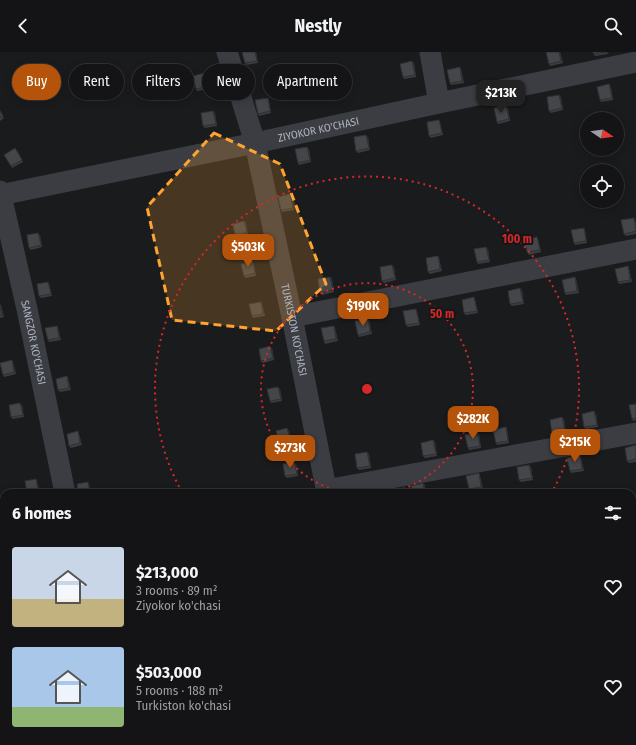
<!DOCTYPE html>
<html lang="en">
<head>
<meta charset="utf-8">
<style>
  body { margin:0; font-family:"Fira Sans Condensed",sans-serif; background:#1d1d1f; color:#f1f3f6; height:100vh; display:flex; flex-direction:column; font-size:15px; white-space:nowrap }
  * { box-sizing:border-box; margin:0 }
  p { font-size:13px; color:#9d9ea1 }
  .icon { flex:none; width:22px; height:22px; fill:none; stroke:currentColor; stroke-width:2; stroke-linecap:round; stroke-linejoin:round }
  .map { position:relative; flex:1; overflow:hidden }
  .drawer { position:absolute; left:0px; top:437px; width:636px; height:256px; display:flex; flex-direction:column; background:#141416; border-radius:12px 12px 0 0; box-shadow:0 2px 10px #0003,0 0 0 1px #333335 }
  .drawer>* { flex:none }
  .top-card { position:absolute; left:12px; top:12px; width:400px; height:36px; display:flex; gap:8px }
  .needle { width:26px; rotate:103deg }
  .fabs { position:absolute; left:580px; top:60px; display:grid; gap:8px }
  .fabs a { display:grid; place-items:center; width:44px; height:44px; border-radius:50%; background:#141416; box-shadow:0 2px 10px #0003,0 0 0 1px #333335; font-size:20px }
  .price { position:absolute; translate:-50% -34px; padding:0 9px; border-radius:8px; background:#b45309; color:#fff; font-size:13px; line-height:26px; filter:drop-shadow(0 1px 2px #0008) }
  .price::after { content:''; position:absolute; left:50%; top:24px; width:12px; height:9px; margin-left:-6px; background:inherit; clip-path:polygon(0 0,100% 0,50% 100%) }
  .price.current { background:#222; color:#fff }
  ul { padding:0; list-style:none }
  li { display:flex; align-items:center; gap:12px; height:100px; padding:0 12px }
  li span { display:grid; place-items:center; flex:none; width:112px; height:80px; border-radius:4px; color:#555 }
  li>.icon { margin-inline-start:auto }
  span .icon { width:48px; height:48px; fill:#fffc; stroke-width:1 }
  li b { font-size:17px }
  h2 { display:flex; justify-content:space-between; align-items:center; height:48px; padding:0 12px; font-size:17px }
  .pill { padding:0 14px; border-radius:18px; background:#141416; box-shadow:0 2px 10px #0003,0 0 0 1px #333335; font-size:14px; line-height:36px }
  .pill.current { background:#b45309; color:#fff }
  header { display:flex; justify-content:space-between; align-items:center; height:52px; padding:0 12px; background:#141416; font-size:18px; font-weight:700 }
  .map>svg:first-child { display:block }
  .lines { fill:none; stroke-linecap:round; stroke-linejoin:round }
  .stream { stroke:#2f3c43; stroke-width:4 }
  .minor { stroke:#3b3d43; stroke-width:21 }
  .wall { fill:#3a3c40 }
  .shaded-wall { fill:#303134 }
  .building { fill:#44464a; stroke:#303134 }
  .marked { fill:#ffa331; fill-opacity:0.2; stroke:#ffa331; stroke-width:3; stroke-dasharray:8 5; stroke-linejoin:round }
  .ring { fill:none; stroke:#d62828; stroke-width:2; stroke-dasharray:2 4 }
  .labels { text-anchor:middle; stroke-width:4; stroke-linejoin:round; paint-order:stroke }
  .street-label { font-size:11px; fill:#acb3bd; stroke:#151618 }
  .centre { fill:#d62828; stroke:#151618; stroke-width:2 }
  .ring-label { font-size:12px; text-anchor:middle; font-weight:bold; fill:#d62828; stroke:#151618; stroke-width:4; stroke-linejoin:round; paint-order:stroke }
</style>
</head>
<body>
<header><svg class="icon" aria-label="back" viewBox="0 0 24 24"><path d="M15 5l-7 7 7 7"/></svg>Nestly<svg class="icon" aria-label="search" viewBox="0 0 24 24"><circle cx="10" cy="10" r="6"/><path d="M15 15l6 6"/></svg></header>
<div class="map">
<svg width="636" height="693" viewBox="0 0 636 693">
  <rect width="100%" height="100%" fill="#1a1b1d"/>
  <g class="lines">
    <g class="stream">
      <path d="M632,670l4,-1"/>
      <path d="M518,693l20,-4"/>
    </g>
    <g class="minor">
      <path id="s1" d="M227,0l28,91 37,174 35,176"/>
      <path d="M430,0l9,51"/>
      <path id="s2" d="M0,139l27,118 38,184"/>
      <path id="s3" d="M0,143l255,-52 184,-40 197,-41"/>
      <path d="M292,265l344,-68"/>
      <path d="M326,438l310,-57"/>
      <path d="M632,539h4"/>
      <path d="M115,689l1,4"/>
      <path d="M321,693v-4"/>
    </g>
  </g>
  <g class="wall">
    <path d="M242,0h14l2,11 -12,2 -1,-2z"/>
    <path d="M560,0l3,11 -13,3 -1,-2z"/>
    <path d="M607,0l1,2 -13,2 -1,-2z"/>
    <path d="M414,11l2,14 -12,2 -1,-2z"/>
    <path d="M461,17l3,14 -13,2 -1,-2z"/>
    <path d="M205,21l2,2 3,14 -13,2 -1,-2z"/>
    <path d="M609,32l2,3 2,13 -12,2 -1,-2z"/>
    <path d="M561,45l2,13 -12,3 -2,-2z"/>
    <path d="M269,48l2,13 -12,3 -1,-2z"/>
    <path d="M508,56l2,13 -12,3 -1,-2z"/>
    <path d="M0,58l4,8 -4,3z"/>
    <path d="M213,59l2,2 2,13 -12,2 -2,-2z"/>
    <path d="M439,68l1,2 3,13 -12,3 -2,-2z"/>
    <path d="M368,85l2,13 -12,3 -2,-2z"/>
    <path d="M307,95l2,2 2,13 -12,3 -1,-2z"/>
    <path d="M17,98l6,12 -11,6 -1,-2z"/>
    <path d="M292,145l2,13 -12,2 -1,-2z"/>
    <path d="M634,166l1,2 1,3v11l-10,2 -2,-2z"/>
    <path d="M244,169l2,2 2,12 -11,3 -2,-2z"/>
    <path d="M584,176l1,2 2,13 -12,2 -1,-2z"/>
    <path d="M40,183l2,12 -11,3 -2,-2z"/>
    <path d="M537,185l1,2 3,13 -12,3 -2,-3z"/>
    <path d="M488,197l2,13 -12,2 -1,-2z"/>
    <path d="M438,204l1,2 3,13 -12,3 -2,-2z"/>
    <path d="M252,209l2,3 2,12 -11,2 -1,-2z"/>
    <path d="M628,214l1,2 3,14 -13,2 -1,-2z"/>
    <path d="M394,215l2,13 -12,3 -2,-2z"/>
    <path d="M330,225l2,2 2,13 -12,3 -2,-2z"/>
    <path d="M575,225l1,2 3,14 -13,2 -1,-2z"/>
    <path d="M48,230l1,2 3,12 -11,2 -2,-2z"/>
    <path d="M522,238l2,14 -12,2 -2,-2z"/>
    <path d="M475,247l3,14 -12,2 -2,-2z"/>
    <path d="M261,250l1,2 3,12 -12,2 -1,-2z"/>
    <path d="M0,253h1l3,12 -4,1z"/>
    <path d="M417,259l3,14 -12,2 -2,-2z"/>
    <path d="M369,269l3,13 -13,3 -1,-2z"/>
    <path d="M57,274l1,2 3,12 -12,2 -1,-2z"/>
    <path d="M335,276l3,13 -13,3 -1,-3z"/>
    <path d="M272,296l2,12 -11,3 -2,-2z"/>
    <path d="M13,310l3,12 -12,3 -1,-2z"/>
    <path d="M67,324l1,2 3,12 -11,2 -2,-2z"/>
    <path d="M280,337l2,12 -11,2 -1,-2z"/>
    <path d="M636,352v16l-3,1 -1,-2z"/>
    <path d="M22,353l2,12 -11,2 -2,-2z"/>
    <path d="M596,362l2,13 -12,2 -2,-2z"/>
    <path d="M564,367l2,14 -12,2 -2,-2z"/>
    <path d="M506,375l1,2 2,14 -12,2 -1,-2z"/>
    <path d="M289,379l2,11 -11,3 -1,-2z"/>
    <path d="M79,382l3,11 -11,3 -2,-2z"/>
    <path d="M479,382l2,14 -12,2 -1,-2z"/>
    <path d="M433,388l2,2 2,14 -12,2 -2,-2z"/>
    <path d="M636,393v17l-7,1 -2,-2z"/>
    <path d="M369,402l2,14 -12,2 -2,-2z"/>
    <path d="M580,403l1,3 3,13 -13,2 -1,-2z"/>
    <path d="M296,412l2,12 -11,2 -2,-2z"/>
    <path d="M529,413l2,2 2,13 -12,2 -2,-2z"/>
    <path d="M479,421l1,3 3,13 -13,2 -1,-2z"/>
    <path d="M37,429l3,12h-13z"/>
    <path d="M128,689h10l-9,2z"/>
  </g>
  <g class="shaded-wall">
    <path d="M255,0h1l2,11 -1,-2z"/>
    <path d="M559,0h1l3,11 -2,-2z"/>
    <path d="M412,9l2,2 2,14 -1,-2z"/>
    <path d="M460,15l1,2 3,14 -2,-2z"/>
    <path d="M205,21l2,2 3,14 -2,-3z"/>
    <path d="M609,32l2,3 2,13 -1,-2z"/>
    <path d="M559,43l2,2 2,13 -1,-2z"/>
    <path d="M268,46l1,2 2,13 -1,-2z"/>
    <path d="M506,54l2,2 2,13 -1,-2z"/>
    <path d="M213,59l2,2 2,13 -1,-2z"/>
    <path d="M366,83l2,2 2,13 -1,-2z"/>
    <path d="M307,95l2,2 2,13 -1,-2z"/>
    <path d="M290,142l2,3 2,13 -1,-2z"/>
    <path d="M244,169l2,2 2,12 -1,-2z"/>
    <path d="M584,176l1,2 2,13 -1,-2z"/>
    <path d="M38,181l2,2 2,12 -1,-2z"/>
    <path d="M537,185l1,2 3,13 -1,-2z"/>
    <path d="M486,195l2,2 2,13 -1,-2z"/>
    <path d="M438,204l1,2 3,13 -2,-2z"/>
    <path d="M252,209l2,3 2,12 -1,-3z"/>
    <path d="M392,213l2,2 2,13 -1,-2z"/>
    <path d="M628,214l1,2 3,14 -2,-2z"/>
    <path d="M330,225l2,2 2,13 -1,-2z"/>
    <path d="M575,225l1,2 3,14 -2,-2z"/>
    <path d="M520,236l2,2 2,14 -1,-2z"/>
    <path d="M474,245l1,2 3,14 -1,-2z"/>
    <path d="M261,250l1,2 3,12 -2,-2z"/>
    <path d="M0,252l1,1 3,12 -2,-2z"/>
    <path d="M416,257l1,2 3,14 -1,-2z"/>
    <path d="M368,267l1,2 3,13 -2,-2z"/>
    <path d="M57,274l1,2 3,12 -2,-2z"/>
    <path d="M334,274l1,2 3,13 -2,-2z"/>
    <path d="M270,294l2,2 2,12 -1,-2z"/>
    <path d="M12,308l1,2 3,12 -2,-2z"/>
    <path d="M67,324l1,2 3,12 -2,-2z"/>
    <path d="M278,335l2,2 2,12 -1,-2z"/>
    <path d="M20,351l2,2 2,12 -1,-2z"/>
    <path d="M594,359l2,3 2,13 -1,-2z"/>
    <path d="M562,365l2,2 2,14 -1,-2z"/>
    <path d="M506,375l1,2 2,14 -1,-2z"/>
    <path d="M287,376l2,3 2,11 -1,-2z"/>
    <path d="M78,379l1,3 3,11 -2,-2z"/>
    <path d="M477,380l2,2 2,14 -1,-2z"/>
    <path d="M433,388l2,2 2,14 -1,-2z"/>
    <path d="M367,400l2,2 2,14 -1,-2z"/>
    <path d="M580,403l1,3 3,13 -2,-2z"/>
    <path d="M294,410l2,2 2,12 -1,-2z"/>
    <path d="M529,413l2,2 2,13 -1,-2z"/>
    <path d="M479,421l1,3 3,13 -2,-2z"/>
    <path d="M36,427l1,2 3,12 -2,-2z"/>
    <path d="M88,430l1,2 2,9h-1z"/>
    <path d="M423,431l2,2 1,8h-1z"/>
  </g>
  <g class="building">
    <path d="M242,0h13l2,9 -12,2z"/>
    <path d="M546,0h13l2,9 -12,3z"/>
    <path d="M593,0h13l-12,2z"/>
    <path d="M412,9l3,14 -12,2 -3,-13z"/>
    <path d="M460,15l2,14 -12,2 -3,-13z"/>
    <path d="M205,21l3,13 -12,3 -3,-13z"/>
    <path d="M609,32l3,14 -12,2 -3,-13z"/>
    <path d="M559,43l3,13 -13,3 -2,-14z"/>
    <path d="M268,46l2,13 -12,3 -3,-14z"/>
    <path d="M506,54l3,13 -12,3 -3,-14z"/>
    <path d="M0,59l3,5 -3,2z"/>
    <path d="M213,59l3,13 -13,2 -2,-13z"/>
    <path d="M439,68l3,13 -13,3 -2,-14z"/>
    <path d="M366,83l3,13 -13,3 -2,-14z"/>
    <path d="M307,95l3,13 -12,3 -3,-14z"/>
    <path d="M15,96l7,12 -11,6 -7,-11z"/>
    <path d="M290,142l3,14 -12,2 -3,-13z"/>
    <path d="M634,166l2,13 -12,3 -3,-14z"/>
    <path d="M244,169l3,12 -12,3 -2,-12z"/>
    <path d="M584,176l2,13 -12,2 -3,-13z"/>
    <path d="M38,181l3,12 -12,3 -2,-13z"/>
    <path d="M537,185l3,13 -13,2 -3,-13z"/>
    <path d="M486,195l3,13 -12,2 -3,-13z"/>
    <path d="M438,204l2,13 -12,3 -2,-14z"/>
    <path d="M252,209l3,12 -11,3 -3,-12z"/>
    <path d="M392,213l3,13 -13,3 -2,-14z"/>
    <path d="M628,214l2,14 -12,2 -3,-13z"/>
    <path d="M330,225l3,13 -13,3 -2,-14z"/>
    <path d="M575,225l2,14 -12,2 -3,-13z"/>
    <path d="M48,230l3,12 -12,2 -2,-12z"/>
    <path d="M520,236l3,14 -13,2 -2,-13z"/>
    <path d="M474,245l3,14 -13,2 -2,-13z"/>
    <path d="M261,250l2,12 -11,2 -3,-12z"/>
    <path d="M0,253l2,10 -2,1z"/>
    <path d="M416,257l3,14 -13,2 -3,-14z"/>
    <path d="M368,267l2,13 -12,3 -3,-14z"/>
    <path d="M57,274l2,12 -11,2 -3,-12z"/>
    <path d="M334,274l2,13 -12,2 -3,-13z"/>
    <path d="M270,294l3,12 -12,3 -2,-12z"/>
    <path d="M12,308l2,12 -11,3 -3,-12z"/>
    <path d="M67,324l2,12 -11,2 -2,-11z"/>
    <path d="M278,335l3,12 -11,2 -3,-12z"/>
    <path d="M20,351l3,12 -12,2 -2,-12z"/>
    <path d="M636,352v14l-4,1 -3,-14z"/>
    <path d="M594,359l3,14 -13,2 -2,-13z"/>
    <path d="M562,365l3,14 -13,2 -2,-13z"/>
    <path d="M506,375l2,14 -12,2 -3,-13z"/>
    <path d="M287,376l3,12 -11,3 -3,-12z"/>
    <path d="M78,379l2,12 -11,3 -2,-12z"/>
    <path d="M477,380l3,14 -12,2 -3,-13z"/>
    <path d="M433,388l3,14 -13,2 -2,-13z"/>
    <path d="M636,393v14l-9,2 -2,-13z"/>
    <path d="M367,400l3,14 -13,2 -2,-14z"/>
    <path d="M580,403l2,14 -12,2 -3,-13z"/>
    <path d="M294,410l3,12 -12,2 -2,-12z"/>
    <path d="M529,413l3,13 -13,2 -2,-13z"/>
    <path d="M479,421l2,14 -12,2 -3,-13z"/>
    <path d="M36,427l2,12 -11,2 -2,-12z"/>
    <path d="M88,430l2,11h-12l-1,-9z"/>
    <path d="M423,431l2,10h-13l-1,-7z"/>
  </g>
  <path class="marked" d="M214,81l66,31 46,120 -50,47 -104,-11 -25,-113z"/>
  <g class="ring">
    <path d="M346 441A106 106 0 1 1 388 441"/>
    <path d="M182 440A212 212 0 1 1 552 440"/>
  </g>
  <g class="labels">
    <g class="street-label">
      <text dy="4" stroke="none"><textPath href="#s3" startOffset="325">ZIYOKOR KO'CHASI</textPath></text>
      <text dy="4" stroke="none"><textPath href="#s1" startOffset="286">TURKISTON KO'CHASI</textPath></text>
      <text dy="4" stroke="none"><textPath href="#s2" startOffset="155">SANGZOR KO'CHASI</textPath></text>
    </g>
  </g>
  <circle cx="367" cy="337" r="6" class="centre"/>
  <g class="ring-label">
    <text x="517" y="191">100 m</text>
    <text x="442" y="266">50 m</text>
  </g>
</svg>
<div class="fabs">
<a><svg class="needle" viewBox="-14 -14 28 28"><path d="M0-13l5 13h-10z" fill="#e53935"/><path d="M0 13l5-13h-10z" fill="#9d9ea1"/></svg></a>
<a><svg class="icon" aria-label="locate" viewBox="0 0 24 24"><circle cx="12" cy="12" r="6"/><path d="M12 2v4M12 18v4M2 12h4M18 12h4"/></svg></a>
</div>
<b class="price current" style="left:501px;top:62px">$213K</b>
<b class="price" style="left:248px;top:216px">$503K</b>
<b class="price" style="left:363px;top:275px">$190K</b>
<b class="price" style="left:473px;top:388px">$282K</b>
<b class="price" style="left:575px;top:411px">$215K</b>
<b class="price" style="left:290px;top:417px">$273K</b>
<div class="top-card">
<a class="pill current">Buy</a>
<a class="pill">Rent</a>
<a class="pill">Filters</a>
<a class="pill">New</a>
<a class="pill">Apartment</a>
</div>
<section class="drawer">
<h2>6 homes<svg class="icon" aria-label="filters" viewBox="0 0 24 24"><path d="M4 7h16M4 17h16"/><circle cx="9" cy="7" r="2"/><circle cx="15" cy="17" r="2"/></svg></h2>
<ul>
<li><span style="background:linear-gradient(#c9d6e8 65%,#c2b280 0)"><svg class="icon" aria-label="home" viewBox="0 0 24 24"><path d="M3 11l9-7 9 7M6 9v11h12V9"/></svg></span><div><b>$213,000</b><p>3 rooms · 89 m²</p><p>Ziyokor ko'chasi</p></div><svg class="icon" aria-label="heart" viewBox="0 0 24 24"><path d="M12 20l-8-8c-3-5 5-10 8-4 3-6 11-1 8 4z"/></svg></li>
<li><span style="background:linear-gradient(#a9c7e8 75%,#8fb573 0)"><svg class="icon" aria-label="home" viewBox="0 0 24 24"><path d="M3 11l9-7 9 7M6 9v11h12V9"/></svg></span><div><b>$503,000</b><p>5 rooms · 188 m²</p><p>Turkiston ko'chasi</p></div><svg class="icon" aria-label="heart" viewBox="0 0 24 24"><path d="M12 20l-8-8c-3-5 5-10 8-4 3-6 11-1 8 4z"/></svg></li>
</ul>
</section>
</div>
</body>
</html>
